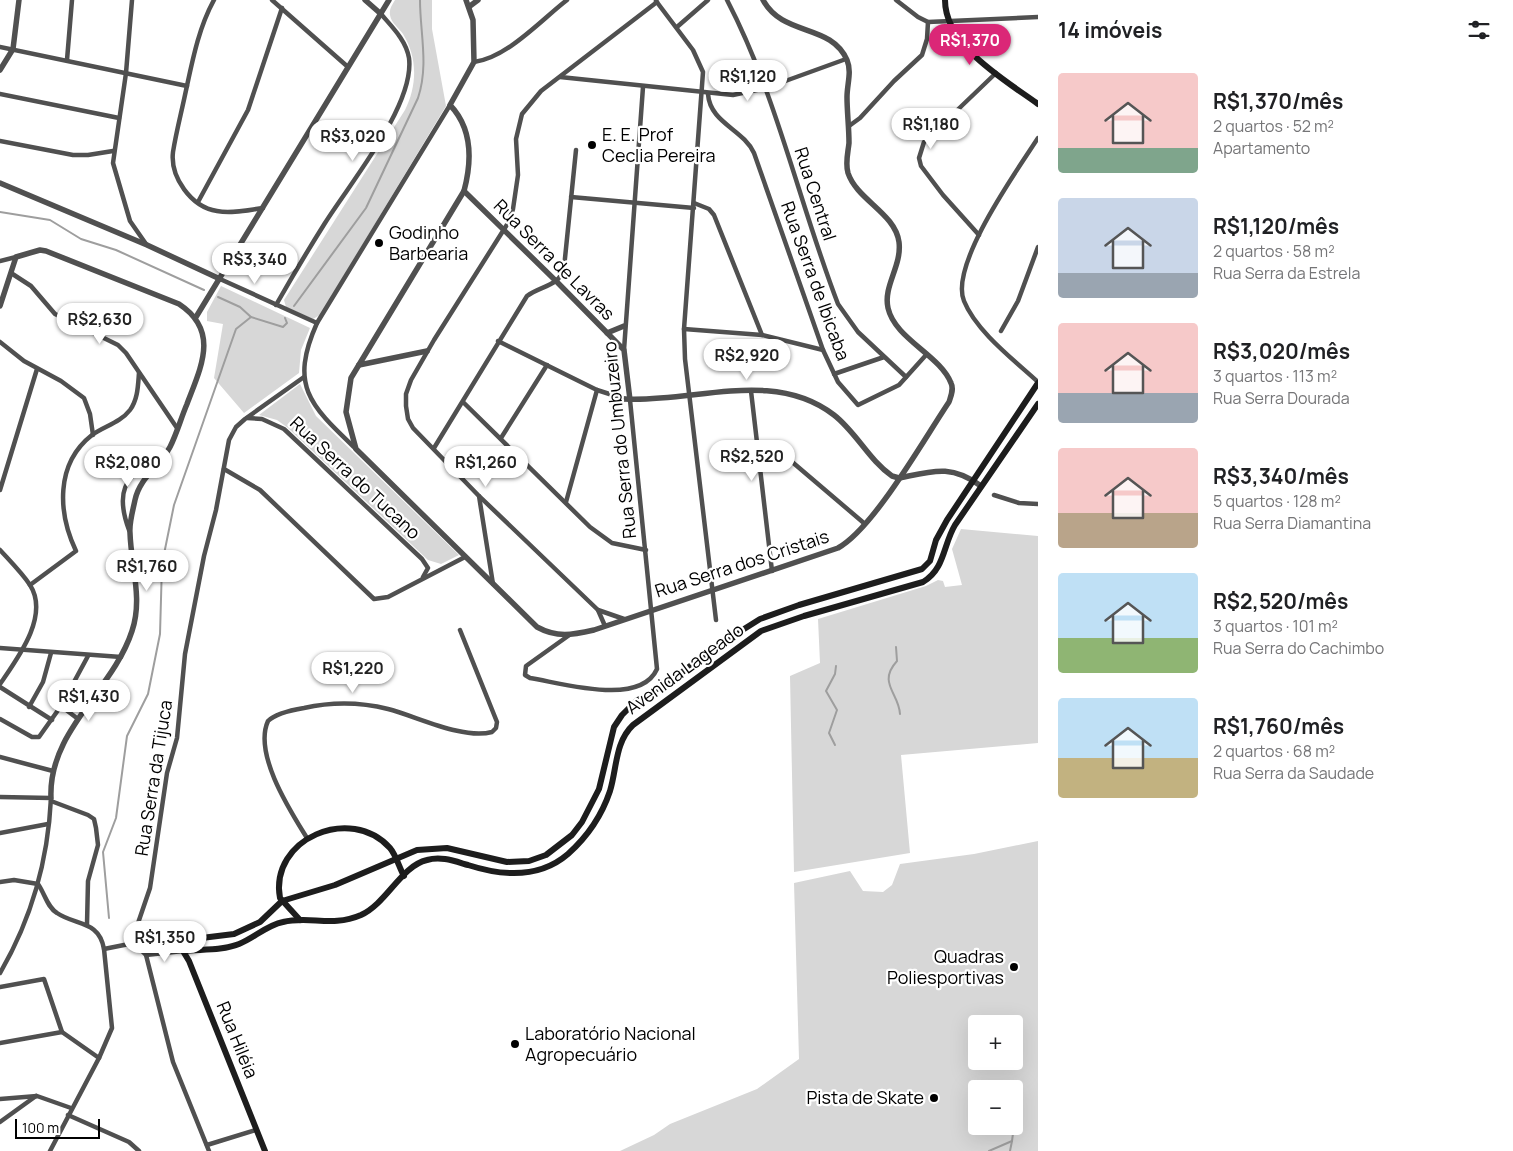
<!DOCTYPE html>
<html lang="pt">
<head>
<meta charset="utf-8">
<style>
  body { margin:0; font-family:Manrope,sans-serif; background:#f2f2f2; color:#202124; height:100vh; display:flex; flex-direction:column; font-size:19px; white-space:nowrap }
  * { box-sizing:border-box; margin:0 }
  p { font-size:16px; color:#757577 }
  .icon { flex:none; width:28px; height:28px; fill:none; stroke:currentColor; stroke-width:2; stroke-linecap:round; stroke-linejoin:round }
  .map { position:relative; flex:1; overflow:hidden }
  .panel { display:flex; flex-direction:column; background:#fff; width:475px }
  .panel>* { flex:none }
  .fabs { position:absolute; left:968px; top:1015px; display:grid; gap:10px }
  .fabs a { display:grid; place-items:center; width:55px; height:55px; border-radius:5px; background:#fff; box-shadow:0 5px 20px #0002; font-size:25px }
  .scale { position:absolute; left:15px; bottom:12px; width:85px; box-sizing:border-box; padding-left:5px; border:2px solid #000; border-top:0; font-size:14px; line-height:18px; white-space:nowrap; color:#000; -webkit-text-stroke:4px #fff; paint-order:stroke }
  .price { position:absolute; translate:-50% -42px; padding:0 11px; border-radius:18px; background:#fff; color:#222; font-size:16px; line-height:32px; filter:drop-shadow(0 1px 2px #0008) }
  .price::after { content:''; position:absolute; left:50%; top:30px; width:15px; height:11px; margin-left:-8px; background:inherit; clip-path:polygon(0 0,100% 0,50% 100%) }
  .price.on { background:#db2777; color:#fff }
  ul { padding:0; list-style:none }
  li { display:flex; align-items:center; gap:15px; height:125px; padding:0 20px }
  li span { display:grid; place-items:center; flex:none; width:140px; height:100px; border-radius:5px; color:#555 }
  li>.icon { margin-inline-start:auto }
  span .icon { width:60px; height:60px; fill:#fffc; stroke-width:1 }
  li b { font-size:21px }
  h2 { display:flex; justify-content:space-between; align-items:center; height:60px; padding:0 20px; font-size:21px }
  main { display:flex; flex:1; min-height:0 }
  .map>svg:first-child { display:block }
  .green { fill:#d7d7d7; fill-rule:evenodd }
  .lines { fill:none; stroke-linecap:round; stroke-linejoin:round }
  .stream { stroke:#9e9e9e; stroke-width:2 }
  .minor { stroke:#505050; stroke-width:4.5 }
  .tertiary { stroke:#505050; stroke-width:5.5 }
  .secondary { stroke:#1d1d1d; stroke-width:6 }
  .poi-dot { fill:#000; stroke:#fff; stroke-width:2 }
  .labels { text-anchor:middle; stroke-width:4.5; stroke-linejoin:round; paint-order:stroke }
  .poi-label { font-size:18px; fill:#000; stroke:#fff; text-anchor:start }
  .street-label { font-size:18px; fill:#000; stroke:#fff }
</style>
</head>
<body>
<main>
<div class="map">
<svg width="1038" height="1151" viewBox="0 0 1038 1151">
  <rect width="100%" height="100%" fill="#fff"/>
  <g class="green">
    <path d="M395,0h37v29l14,77 -126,209 -7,4 -27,-12 -2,-7 121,-190c12,-24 13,-52 -2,-76 -4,-6 -12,-11 -13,-19 -1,-6 2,-10 5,-15z"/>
    <path d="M221,286l89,42 -9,22 -2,23 -55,40 -30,-35 9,-54 -16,-3v-9z"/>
    <path d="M300,384l16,32 143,139 -18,9 -13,-4 -140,-132 -11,-8 -18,-5z"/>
    <path d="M961,529l77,7v207l-137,12 9,98 -116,19 -4,-196 30,-13 -2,-44 108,-33 12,-6 5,1 2,6 17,-2 -10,-36z"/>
    <path d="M1038,841v310h-418l34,-16 16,-11 87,-35 42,-30 -5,-176 56,-12 13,20 20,1 9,-7 8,-21 74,-10zM976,1024h38v37h-38zM976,1089h38v37h-38z"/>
  </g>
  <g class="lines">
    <g class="stream">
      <path d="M0,212l50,8 31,19 35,11 88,40"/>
      <path d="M218,297l22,10 11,10"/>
      <path d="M294,306l72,-98 52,-110c11,-33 2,-65 2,-98"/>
      <path d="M896,647l1,14c-20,22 2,32 3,53"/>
      <path d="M835,745l-6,-12 8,-23 -11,-19 9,-17 1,-8"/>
      <path d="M109,918l-6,-66 13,-34 11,-82 21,-42 12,-60 2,-70 12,-59 62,-176 15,-12 32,10 4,-4 -2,-5"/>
      <path d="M989,1151l23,-10 2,-15"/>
      <path d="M1010,1151l2,-10"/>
    </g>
    <g class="minor">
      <path d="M132,0l-6,73 -13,90 17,58 16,23"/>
      <path d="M214,0c-16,29 -22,63 -29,95 -4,19 -9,38 -12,57 -3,25 18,55 44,59 15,3 31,-1 46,-3"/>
      <path d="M272,0l76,67"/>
      <path d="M727,0c50,96 72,203 111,304l20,28 48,45"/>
      <path d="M896,0l22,17 10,5 110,-5"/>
      <path d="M656,1l37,49 10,22 -19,257 1,30 31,261"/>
      <path d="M677,27l31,-27"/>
      <path d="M0,47l187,39"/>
      <path d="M67,60l5,-60"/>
      <path d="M474,62c33,-4 67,-42 93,-62"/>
      <path d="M560,77l173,18 33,-7 80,-29"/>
      <path d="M0,94l119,24"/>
      <path d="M708,94c2,29 35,35 46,59l69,197 15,32 20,23 41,-20 27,-30"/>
      <path d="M849,126l11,-8 34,-37 28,-26 5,-16 1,-17"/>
      <path d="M1038,138c-20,31 -89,127 -74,163 12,30 50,59 74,81"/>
      <path d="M0,141l73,14h15l25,-4"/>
      <path d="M571,197l123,11"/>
      <path d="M198,202l50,-92 34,-102"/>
      <path d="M694,203l15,6 5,6 48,120"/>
      <path d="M979,235l-36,-40 -22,-29 -2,-8 5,-16 72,-69"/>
      <path d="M0,261l16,-4"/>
      <path d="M11,273l20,13 24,28 63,31 8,8 51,75"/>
      <path d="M220,279l97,44"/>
      <path d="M276,305c16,-28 32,-55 49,-82 25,-40 90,-118 84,-165 -3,-18 -17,-31 -28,-44"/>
      <path d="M684,329l78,6 61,15"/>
      <path d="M1001,331l17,-30 20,-54"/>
      <path d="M498,341l99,49 28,9"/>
      <path d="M0,342l24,19 37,20 23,17 6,16 3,21"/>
      <path d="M624,350l19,-263"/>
      <path d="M834,374l50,-17"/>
      <path d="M751,391l21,180"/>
      <path d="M463,402l127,125 22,16 34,7"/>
      <path d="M247,418l15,1 22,10 138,130 6,9 -5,9"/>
      <path d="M501,438l46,-73"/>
      <path d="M355,448c-45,-43 -66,-62 -38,-125l133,-218"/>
      <path d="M434,448l93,-152c13,-10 33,-10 37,-28l12,-118"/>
      <path d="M758,451l26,4 81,69"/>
      <path d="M224,469l36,21 114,109 14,-2 77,-40"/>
      <path d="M0,490l37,-121"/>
      <path d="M994,495l25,8 19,1"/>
      <path d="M479,496l14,88"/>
      <path d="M566,502l31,-112"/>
      <path d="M129,530c-13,-35 -7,-56 30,-69"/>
      <path d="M0,550c10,11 22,23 30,35 20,31 -13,74 -30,99"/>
      <path d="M30,585l46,-34c-18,-38 -21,-87 16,-116 12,-9 28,-12 38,-25 8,-11 8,-25 9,-37"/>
      <path d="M598,610l7,16"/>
      <path d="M624,619l-26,-9 -120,-115 -65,-67 -5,-9 -2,-13v-12l5,-14 23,-40 74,-117 5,-14 5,-34 -2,-36 6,-25 19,-23 116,-89"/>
      <path d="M568,636l-42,30 -1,9 5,3c32,5 110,29 127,-9l-27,-269"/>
      <path d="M0,648l121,9"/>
      <path d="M0,687l52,33"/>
      <path d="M61,706l17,13"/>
      <path d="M29,707l14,-25 8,-29"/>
      <path d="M0,719l32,18h7l22,-31 27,-50"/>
      <path d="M0,757l53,14"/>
      <path d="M0,797l51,1c-3,62 -20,122 -51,175"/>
      <path d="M51,801l37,14 6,4 2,9 2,17 -10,36 -1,43"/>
      <path d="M0,833l48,-9"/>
      <path d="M307,838c-16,-26 -54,-84 -39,-117 8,-8 24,-11 36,-13 27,-6 56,-6 84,1 28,7 75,31 104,23l4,-4 1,-6 -37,-92"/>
      <path d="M0,882l14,-2 24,4c7,10 9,23 19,29 19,13 42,7 47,36l8,79 -13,30 -49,93"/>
      <path d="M134,943l2,-14 14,-41 17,-115 10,-35 8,-84 19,-98 12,-46 13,-70 7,-13 9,-8 59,-42"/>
      <path d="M134,943l12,12 27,107 36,89"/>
      <path d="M104,949l30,-6 43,-2"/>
      <path d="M146,955l37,-4"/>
      <path d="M0,987l44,-8 18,53 37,26"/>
      <path d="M0,1043l62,-11"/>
      <path d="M0,1099l37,-3 34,12"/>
      <path d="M68,1115l61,27 10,9"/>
      <path d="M0,1122l36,-26"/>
      <path d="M207,1145l49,-15"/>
    </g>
    <g class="tertiary">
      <path d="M365,0l16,14"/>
      <path d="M466,0l7,20 1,42 -24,43c23,24 22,56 14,86l-113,187 -5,34 10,37 181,178c20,11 35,8 57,3l244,-82c36,-20 86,-109 111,-146 2,-6 5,-13 2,-19 -11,-28 -56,-44 -63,-75 -5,-22 14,-42 11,-66 -4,-29 -42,-42 -51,-69 -3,-10 0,-20 1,-30 0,-16 -2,-31 -2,-46 0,-13 5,-25 0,-37 -16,-37 -64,-23 -84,-60"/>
      <path d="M470,6l8,-6"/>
      <path d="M0,70l13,-21 6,-49"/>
      <path d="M0,183l147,62 73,34"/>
      <path d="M464,191l93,91 67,68 6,50"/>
      <path d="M0,306l16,-49 24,-7 6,1 133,53c41,27 22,63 8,100 -6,14 -10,29 -17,43 -10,19 -30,30 -35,53 -2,10 -6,23 -5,33 1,33 13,66 2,98 -19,59 -84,100 -81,167"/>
      <path d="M196,317l193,-317"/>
      <path d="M607,333l17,-7"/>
      <path d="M359,365l68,-14"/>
      <path d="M625,399c69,4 148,-31 209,16 22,17 35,45 58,61l7,2c34,-7 52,-14 82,8"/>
    </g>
    <g class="secondary">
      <path d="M945,0c0,46 60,80 93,104"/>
      <path d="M300,920l-20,-22c-11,-59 71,-94 110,-50 6,7 9,19 14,28"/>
      <path d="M183,951c17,-2 39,0 56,-7 15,-6 28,-19 44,-22 27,-7 48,6 78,-7 26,-12 40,-49 66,-55 14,-4 27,1 41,5 34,11 71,14 100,-11 19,-17 34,-39 42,-63 7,-23 5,-49 23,-66l128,-94 43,-15 119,-34c22,-13 20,-37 32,-57l83,-121"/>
      <path d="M265,1151l-76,-190 -12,-20 57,-7 26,-12 22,-21 53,-16 82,-35 30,-2 60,14 22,-1 17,-6 26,-20 10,-13 17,-33 15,-62 8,-12 14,-14 33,-19 48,-36 43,-27 39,-14 123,-36 8,-8 6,-21 11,-20 91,-137"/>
    </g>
  </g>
  <g class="poi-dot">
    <circle cx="592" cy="145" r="5"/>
    <circle cx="379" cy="243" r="5"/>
    <circle cx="1014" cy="967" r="5"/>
    <circle cx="515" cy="1044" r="5"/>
    <circle cx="934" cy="1098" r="5"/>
  </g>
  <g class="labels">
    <g class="poi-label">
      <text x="602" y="141">E. E. Prof<tspan x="602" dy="21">Ceclia Pereira</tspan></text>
      <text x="389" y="239">Godinho<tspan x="389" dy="21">Barbearia</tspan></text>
      <text x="1004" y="963" text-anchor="end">Quadras<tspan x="1004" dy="21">Poliesportivas</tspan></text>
      <text x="525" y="1040">Laboratório Nacional<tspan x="525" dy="21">Agropecuário</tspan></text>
      <text x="924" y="1104" text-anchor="end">Pista de Skate</text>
    </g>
    <g class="street-label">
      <text transform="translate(815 194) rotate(72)" y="6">Rua Central</text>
      <text transform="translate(554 260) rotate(45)" y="6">Rua Serra de Lavras</text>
      <text transform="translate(815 281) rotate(70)" y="6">Rua Serra de Ibicaba</text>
      <text transform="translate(620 440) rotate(-96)" y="6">Rua Serra do Umbuzeiro</text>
      <text transform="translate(355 478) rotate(43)" y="6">Rua Serra do Tucano</text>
      <text transform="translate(742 564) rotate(-18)" y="6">Rua Serra dos Cristais</text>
      <text transform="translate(685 669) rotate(-36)" y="6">Avenida Lageado</text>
      <text transform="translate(154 778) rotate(-81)" y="6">Rua Serra da Tijuca</text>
      <text transform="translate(237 1040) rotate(68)" y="6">Rua Hiléia</text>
    </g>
  </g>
</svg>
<div class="fabs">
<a>+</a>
<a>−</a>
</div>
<div class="scale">100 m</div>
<b class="price on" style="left:970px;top:66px">R$1,370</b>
<b class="price" style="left:748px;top:102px">R$1,120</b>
<b class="price" style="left:931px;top:150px">R$1,180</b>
<b class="price" style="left:353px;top:162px">R$3,020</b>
<b class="price" style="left:255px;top:285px">R$3,340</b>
<b class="price" style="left:100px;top:345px">R$2,630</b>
<b class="price" style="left:747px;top:381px">R$2,920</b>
<b class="price" style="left:752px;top:482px">R$2,520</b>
<b class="price" style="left:128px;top:488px">R$2,080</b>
<b class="price" style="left:486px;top:488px">R$1,260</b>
<b class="price" style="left:147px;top:592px">R$1,760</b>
<b class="price" style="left:353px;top:694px">R$1,220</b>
<b class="price" style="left:89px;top:722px">R$1,430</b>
<b class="price" style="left:165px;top:963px">R$1,350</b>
</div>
<section class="panel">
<h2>14 imóveis<svg class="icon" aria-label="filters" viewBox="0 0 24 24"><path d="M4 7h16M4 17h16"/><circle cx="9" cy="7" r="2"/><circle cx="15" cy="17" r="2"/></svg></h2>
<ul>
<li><span style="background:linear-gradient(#f6c9c9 75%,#7fa58c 0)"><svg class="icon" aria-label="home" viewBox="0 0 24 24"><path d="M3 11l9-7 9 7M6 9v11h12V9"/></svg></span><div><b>R$1,370/mês</b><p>2 quartos · 52 m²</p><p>Apartamento</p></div></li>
<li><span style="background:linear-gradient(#c9d6e8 75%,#9aa5b1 0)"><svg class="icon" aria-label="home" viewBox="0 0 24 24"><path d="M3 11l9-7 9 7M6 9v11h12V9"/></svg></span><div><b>R$1,120/mês</b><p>2 quartos · 58 m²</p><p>Rua Serra da Estrela</p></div></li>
<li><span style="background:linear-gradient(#f6c9c9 70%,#9aa5b1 0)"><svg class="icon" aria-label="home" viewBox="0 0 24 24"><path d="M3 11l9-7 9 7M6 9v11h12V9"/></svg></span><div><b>R$3,020/mês</b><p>3 quartos · 113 m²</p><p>Rua Serra Dourada</p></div></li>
<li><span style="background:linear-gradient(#f6c9c9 65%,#b9a48a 0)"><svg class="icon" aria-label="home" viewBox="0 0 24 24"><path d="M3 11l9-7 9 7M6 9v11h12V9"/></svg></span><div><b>R$3,340/mês</b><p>5 quartos · 128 m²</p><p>Rua Serra Diamantina</p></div></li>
<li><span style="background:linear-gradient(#bfe0f5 65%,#8fb573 0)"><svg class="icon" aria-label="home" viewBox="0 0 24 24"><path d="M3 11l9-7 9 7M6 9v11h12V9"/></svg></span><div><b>R$2,520/mês</b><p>3 quartos · 101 m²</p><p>Rua Serra do Cachimbo</p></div></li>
<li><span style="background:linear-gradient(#bfe0f5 60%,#c2b280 0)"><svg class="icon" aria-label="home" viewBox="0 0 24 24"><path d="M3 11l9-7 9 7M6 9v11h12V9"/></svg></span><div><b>R$1,760/mês</b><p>2 quartos · 68 m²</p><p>Rua Serra da Saudade</p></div></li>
</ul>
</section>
</main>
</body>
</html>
